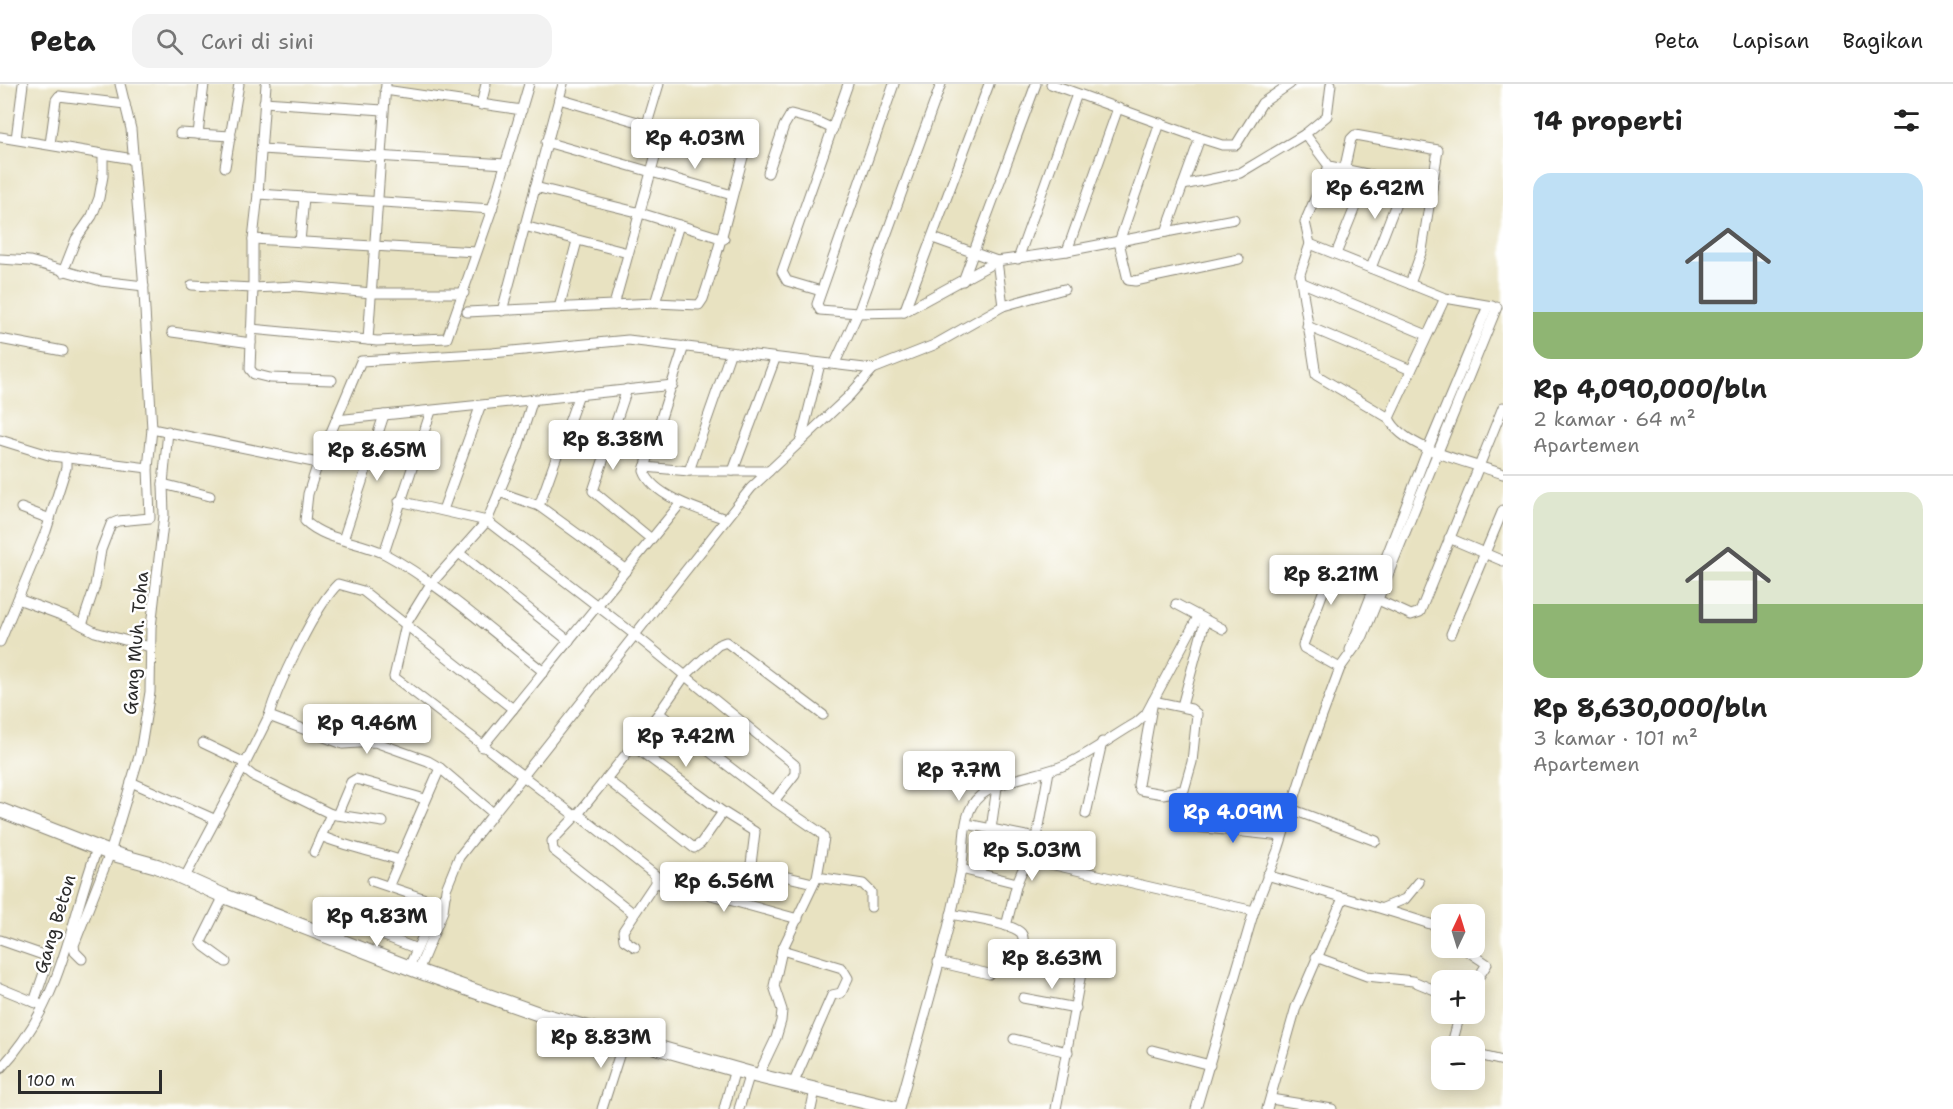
<!DOCTYPE html>
<html lang="id">
<head>
<meta charset="utf-8">
<style>
  body { margin:0; font-family:"Shantell Sans",sans-serif; background:#f2f2f2; color:#222; height:100vh; display:flex; flex-direction:column; font-size:22px; white-space:nowrap }
  * { box-sizing:border-box; margin:0 }
  p { font-size:20px; color:#767676 }
  .icon { flex:none; width:33px; height:33px; fill:none; stroke:currentColor; stroke-width:2; stroke-linecap:round; stroke-linejoin:round }
  .map { position:relative; flex:1; overflow:hidden }
  .drawer { display:flex; flex-direction:column; background:#fff; width:450px }
  .drawer>* { flex:none }
  .needle { width:39px; rotate:4deg }
  .buttons { position:absolute; left:1431px; top:820px; display:grid; gap:12px }
  .buttons a { display:grid; place-items:center; width:54px; height:54px; border-radius:12px; background:#fff; box-shadow:0 3px 15px #0003; font-size:30px }
  .scale { position:absolute; left:18px; bottom:15px; width:144px; box-sizing:border-box; padding-left:6px; border:3px solid #2b2b2b; border-top:0; font-size:16px; line-height:21px; white-space:nowrap; color:#2b2b2b; -webkit-text-stroke:4px #fff; paint-order:stroke }
  .price { position:absolute; translate:-50% -51px; padding:0 14px; border-radius:6px; background:#fff; color:#222; font-size:20px; line-height:39px; filter:drop-shadow(0 2px 3px #0008) }
  .price::after { content:''; position:absolute; left:50%; top:36px; width:18px; height:14px; margin-left:-9px; background:inherit; clip-path:polygon(0 0,100% 0,50% 100%) }
  .price.on { background:#2563eb; color:#fff }
  ul { padding:0; list-style:none }
  li { display:grid; align-content:center; gap:12px; height:318px; padding:0 30px }
  li+li { border-top:2px solid #e0e0e0 }
  li span { display:grid; place-items:center; height:186px; border-radius:18px; color:#555 }
  li>.icon { margin-inline-start:auto }
  span .icon { width:108px; height:108px; fill:#fffc; stroke-width:1 }
  li b { font-size:26px }
  h2 { display:flex; justify-content:space-between; align-items:center; height:72px; padding:0 30px; font-size:26px }
  header { display:flex; align-items:center; gap:36px; box-sizing:border-box; height:84px; padding:0 30px; background:#fff; border-bottom:2px solid #e0e0e0 }
  header strong { font-size:28px }
  nav { display:flex; gap:33px; margin-inline-start:auto; font-size:21px }
  .search { width:420px; height:54px; background:#f2f2f2; display:flex; align-items:center; gap:15px; box-sizing:border-box; padding:0 21px; border-radius:18px; color:#767676; font-size:22px }
  main { display:flex; flex:1; min-height:0 }
  .map>svg:first-child { display:block }
  .lines { fill:none; stroke-linecap:round; stroke-linejoin:round }
  .street-casing { stroke:#8a8676; stroke-width:11 }
  .secondary-casing { stroke:#8a8676; stroke-width:16 }
  .street { stroke:#fff; stroke-width:9 }
  .secondary { stroke:#fff; stroke-width:14 }
  .labels { text-anchor:middle; stroke-width:5; stroke-linejoin:round; paint-order:stroke }
  .street-label { font-size:18px; fill:#2b2b2b; stroke:#fff }
</style>
</head>
<body>
<header>
<strong>Peta</strong>
<div class="search"><svg class="icon" aria-label="search" viewBox="0 0 24 24"><circle cx="10" cy="10" r="6"/><path d="M15 15l6 6"/></svg>Cari di sini</div>
<nav><a>Peta</a><a>Lapisan</a><a>Bagikan</a></nav>
</header>
<main>
<div class="map">
<svg width="1503" height="1025" viewBox="0 0 1503 1025">
  <rect width="100%" height="100%" fill="#fff"/>
  <filter id="ink" filterUnits="userSpaceOnUse"><feTurbulence type="fractalNoise" baseFrequency=".0167" numOctaves="2"/><feDisplacementMap in="SourceGraphic" scale="12" xChannelSelector="R" yChannelSelector="G"/><feConvolveMatrix kernelMatrix="1 2 1 2 8 2 1 2 1" color-interpolation-filters="sRGB"/></filter>
  <filter id="wash" filterUnits="userSpaceOnUse"><feTurbulence type="fractalNoise" baseFrequency=".008" numOctaves="4" result="noise"/><feDisplacementMap in="SourceGraphic" scale="24" xChannelSelector="R" yChannelSelector="G"/><feGaussianBlur stdDeviation="1.35" result="paint"/><feColorMatrix in="noise" values="0 0 0 0 0 0 0 0 0 0 0 0 0 0 0 0 0 1.4 0 .05"/><feComposite in="paint" operator="in"/></filter>
  <g filter="url(#wash)">
    <rect width="100%" height="100%" fill="#e8e2c1"/>
  </g>
  <g filter="url(#ink)">
    <g class="lines">
      <defs>
        <g id="street">
          <path d="M266,0l-8,110 234,15"/>
          <path d="M386,0l-18,256 9,1 70,-3 45,-129 37,-125"/>
          <path d="M894,0l-77,220 3,6 38,3 46,-1 93,-51 70,-10 167,-32"/>
          <path d="M1051,0l149,54 -34,94"/>
          <path d="M385,6l137,20"/>
          <path d="M559,15l185,54"/>
          <path d="M264,18l119,8"/>
          <path d="M481,21l5,-21"/>
          <path d="M1160,39l-41,119 9,38 7,1 104,-22"/>
          <path d="M647,40l12,-40"/>
          <path d="M180,49l51,3"/>
          <path d="M198,50l6,-50"/>
          <path d="M1305,50l22,-18 4,-32"/>
          <path d="M0,53l133,22"/>
          <path d="M1200,54l22,7h14l26,-42 28,-19"/>
          <path d="M16,55l7,-55"/>
          <path d="M546,58l186,53"/>
          <path d="M50,60l6,-44 3,-4 66,8"/>
          <path d="M261,65l245,15"/>
          <path d="M1329,82l-24,56 5,22 -10,30 16,101 73,43c13,31 83,45 114,56"/>
          <path d="M225,83l14,-83"/>
          <path d="M1344,87l7,-32 4,-4 83,15 -16,100 -12,34"/>
          <path d="M768,89l16,-47 7,-12 23,6 19,9"/>
          <path d="M1183,101l57,-12 65,-39 24,32 103,22"/>
          <path d="M535,103l102,25 87,27"/>
          <path d="M258,110l-5,45v49l42,-2 77,7h92"/>
          <path d="M524,142l104,27"/>
          <path d="M933,154l64,23 6,45"/>
          <path d="M253,155l223,13"/>
          <path d="M300,158l4,-45"/>
          <path d="M1310,160l135,54 47,8"/>
          <path d="M1067,167l51,-143"/>
          <path d="M1336,170l32,-79"/>
          <path d="M0,175l30,2 71,20 43,5"/>
          <path d="M1018,175l59,-165"/>
          <path d="M1371,184l33,-85"/>
          <path d="M63,188l13,-33 16,-23 7,-18 4,-22v-19"/>
          <path d="M963,197l73,-197"/>
          <path d="M1303,199l124,52"/>
          <path d="M192,201l61,3 -3,81 4,5 16,4 62,2"/>
          <path d="M821,207l-34,-10 -5,-9 66,-188"/>
          <path d="M655,219l24,-78"/>
          <path d="M614,221l49,-176"/>
          <path d="M559,224l18,-67"/>
          <path d="M502,227l61,-227"/>
          <path d="M467,228l188,-9 44,2 4,-6c18,-52 29,-106 45,-159"/>
          <path d="M904,228l85,-228"/>
          <path d="M1307,242l104,44"/>
          <path d="M251,245l117,11"/>
          <path d="M172,248l79,11"/>
          <path d="M0,255l63,12"/>
          <path d="M684,262l-40,125c9,26 59,40 82,48"/>
          <path d="M835,279l23,-50 83,-229"/>
          <path d="M627,305l-34,102 57,47"/>
          <path d="M579,310l-40,112 88,64"/>
          <path d="M533,315l-15,48 -31,74 -57,64 -24,39 -12,53 181,139"/>
          <path d="M1389,334l56,-120"/>
          <path d="M336,336l337,-35"/>
          <path d="M152,345l166,34"/>
          <path d="M0,356l52,16 96,12"/>
          <path d="M801,356l19,-76"/>
          <path d="M645,383l44,4h80"/>
          <path d="M689,387l41,-117"/>
          <path d="M733,387l42,-112"/>
          <path d="M163,400l47,12"/>
          <path d="M499,408l40,14"/>
          <path d="M399,417l88,20 148,114 160,130v9l-21,27"/>
          <path d="M21,424l29,11"/>
          <path d="M443,426l37,-103"/>
          <path d="M1449,454l54,23"/>
          <path d="M343,456l41,-125"/>
          <path d="M384,469l47,-142"/>
          <path d="M459,469l110,88"/>
          <path d="M1331,493l41,13"/>
          <path d="M18,515l51,19 26,14 55,15"/>
          <path d="M1378,516l33,15 9,-3 83,-205"/>
          <path d="M1176,520l47,25"/>
          <path d="M82,541l13,-39 6,-36 10,-26 7,-3 32,-3 -2,-50 4,-39 -9,-153 -12,-147 -11,-45"/>
          <path d="M1451,550l52,-124"/>
          <path d="M0,558l46,-111 20,-63v-11"/>
          <path d="M1350,566l78,-201 60,-143"/>
          <path d="M1340,584l-36,-20 -1,-3 25,-66 22,-14 33,-2"/>
          <path d="M544,588c-49,-38 -105,-89 -159,-118 -25,-13 -59,-13 -80,-33l3,-27 10,-31 43,-102 131,-8 136,-13 245,29 61,-24 69,-39 61,-17"/>
          <path d="M1153,617l38,8 6,5 -5,48 -8,28 -21,4 -23,-4 -2,-5z"/>
          <path d="M1182,622l23,-85"/>
          <path d="M659,629l115,88 47,32 3,5 -7,39 -35,73 -8,36 8,24 -1,11 -5,17 -18,38"/>
          <path d="M269,632c8,-30 47,-111 69,-132l25,7 150,118"/>
          <path d="M203,659l42,20"/>
          <path d="M632,661l91,67 32,20 -4,32 4,5 58,14"/>
          <path d="M482,663l198,-243"/>
          <path d="M606,695l88,69 7,-5 22,-31"/>
          <path d="M131,698l83,37"/>
          <path d="M1291,725l85,32"/>
          <path d="M331,730l-78,-38 -10,-8 26,-52 74,28 32,-2 53,19 12,7"/>
          <path d="M578,730l77,61v8l-32,48 1,9 11,7"/>
          <path d="M1086,730l16,-72"/>
          <path d="M337,731l14,-33 5,-3 69,20"/>
          <path d="M967,740l69,14"/>
          <path d="M1187,742l94,10"/>
          <path d="M991,745l6,-42"/>
          <path d="M321,752c25,11 52,15 78,24"/>
          <path d="M314,768l17,-38 52,8"/>
          <path d="M1033,776l221,51"/>
          <path d="M961,785l56,14"/>
          <path d="M1267,791c59,18 117,33 175,53"/>
          <path d="M185,793l58,-109"/>
          <path d="M817,793l46,7 8,8v15"/>
          <path d="M372,797l71,24"/>
          <path d="M655,799l49,10 94,26"/>
          <path d="M389,801l51,-117 53,45"/>
          <path d="M224,812l-23,46 3,4 22,16"/>
          <path d="M1383,824l22,-9 14,-17"/>
          <path d="M633,829l-80,-63 -1,-9 26,-27 81,-101 25,-36 34,-32 8,-3 97,73"/>
          <path d="M951,830c13,3 62,9 70,19 6,7 -3,19 3,27l52,3 6,5 -26,141"/>
          <path d="M347,837l70,28"/>
          <path d="M1006,842l11,-43 5,-12 11,-11 16,-89"/>
          <path d="M0,856l46,16 2,5 -14,41"/>
          <path d="M1463,864l24,16 -13,20"/>
          <path d="M782,866l60,18 6,10 -7,15 -9,2 -38,87"/>
          <path d="M1316,873l51,19 46,5 29,12"/>
          <path d="M82,875l-7,-7 -1,-7 36,-92 30,-100 10,-61 1,-65 13,-112 -1,-31 5,-53"/>
          <path d="M938,878l51,12"/>
          <path d="M409,883l29,-65 8,-8"/>
          <path d="M418,887l25,-60 3,-22 13,-32 292,-369 97,-91 25,-28"/>
          <path d="M0,904l39,16"/>
          <path d="M1023,914l53,10"/>
          <path d="M1014,955l54,13"/>
          <path d="M1457,963l-4,-7 7,-26"/>
          <path d="M1152,966l58,15"/>
          <path d="M1474,970l29,7"/>
          <path d="M0,985c64,-69 67,-139 98,-223"/>
          <path d="M1271,1015l61,10"/>
          <path d="M602,1025l23,-72"/>
          <path d="M724,1025l11,-40"/>
          <path d="M739,1025l11,-36"/>
          <path d="M811,1025l4,-19"/>
          <path d="M899,1025c21,-79 46,-159 62,-239 5,-23 -1,-58 19,-74 23,-18 59,-20 85,-31 25,-11 48,-29 71,-42l10,-9 52,-97"/>
          <path d="M1196,1025l58,-198 24,-61 33,-104 29,-78 23,-32 134,-329"/>
          <path d="M1267,1025l29,-102 47,-109"/>
        </g>
        <path id="secondary" d="M0,726l110,43 47,13 67,30 194,75 121,43 219,62 138,33"/>
      </defs>
      <use href="#street" class="street-casing"/>
      <use href="#secondary" class="secondary-casing"/>
      <use href="#street" class="street"/>
      <use href="#secondary" class="secondary"/>
    </g>
  </g>
  <g class="labels">
    <g class="street-label">
      <text transform="translate(136 559) rotate(-85)" y="6">Gang Muh. Toha</text>
      <text transform="translate(55 840) rotate(-73)" y="6">Gang Beton</text>
    </g>
  </g>
</svg>
<div class="buttons">
<a><svg class="needle" viewBox="-14 -14 28 28"><path d="M0-13l5 13h-10z" fill="#e53935"/><path d="M0 13l5-13h-10z" fill="#767676"/></svg></a>
<a>+</a>
<a>−</a>
</div>
<div class="scale">100 m</div>
<b class="price" style="left:695px;top:86px">Rp 4.03M</b>
<b class="price" style="left:1375px;top:136px">Rp 6.92M</b>
<b class="price" style="left:613px;top:387px">Rp 8.38M</b>
<b class="price" style="left:377px;top:398px">Rp 8.65M</b>
<b class="price" style="left:1331px;top:522px">Rp 8.21M</b>
<b class="price" style="left:367px;top:671px">Rp 9.46M</b>
<b class="price" style="left:686px;top:684px">Rp 7.42M</b>
<b class="price" style="left:959px;top:718px">Rp 7.7M</b>
<b class="price on" style="left:1233px;top:760px">Rp 4.09M</b>
<b class="price" style="left:1032px;top:798px">Rp 5.03M</b>
<b class="price" style="left:724px;top:829px">Rp 6.56M</b>
<b class="price" style="left:377px;top:864px">Rp 9.83M</b>
<b class="price" style="left:1052px;top:906px">Rp 8.63M</b>
<b class="price" style="left:601px;top:985px">Rp 8.83M</b>
</div>
<section class="drawer">
<h2>14 properti<svg class="icon" aria-label="filters" viewBox="0 0 24 24"><path d="M4 7h16M4 17h16"/><circle cx="9" cy="7" r="2"/><circle cx="15" cy="17" r="2"/></svg></h2>
<ul>
<li><span style="background:linear-gradient(#bfe0f5 75%,#8fb573 0)"><svg class="icon" aria-label="home" viewBox="0 0 24 24"><path d="M3 11l9-7 9 7M6 9v11h12V9"/></svg></span><div><b>Rp 4,090,000/bln</b><p>2 kamar · 64 m²</p><p>Apartemen</p></div></li>
<li><span style="background:linear-gradient(#dfe7d0 60%,#8fb573 0)"><svg class="icon" aria-label="home" viewBox="0 0 24 24"><path d="M3 11l9-7 9 7M6 9v11h12V9"/></svg></span><div><b>Rp 8,630,000/bln</b><p>3 kamar · 101 m²</p><p>Apartemen</p></div></li>
</ul>
</section>
</main>
</body>
</html>
